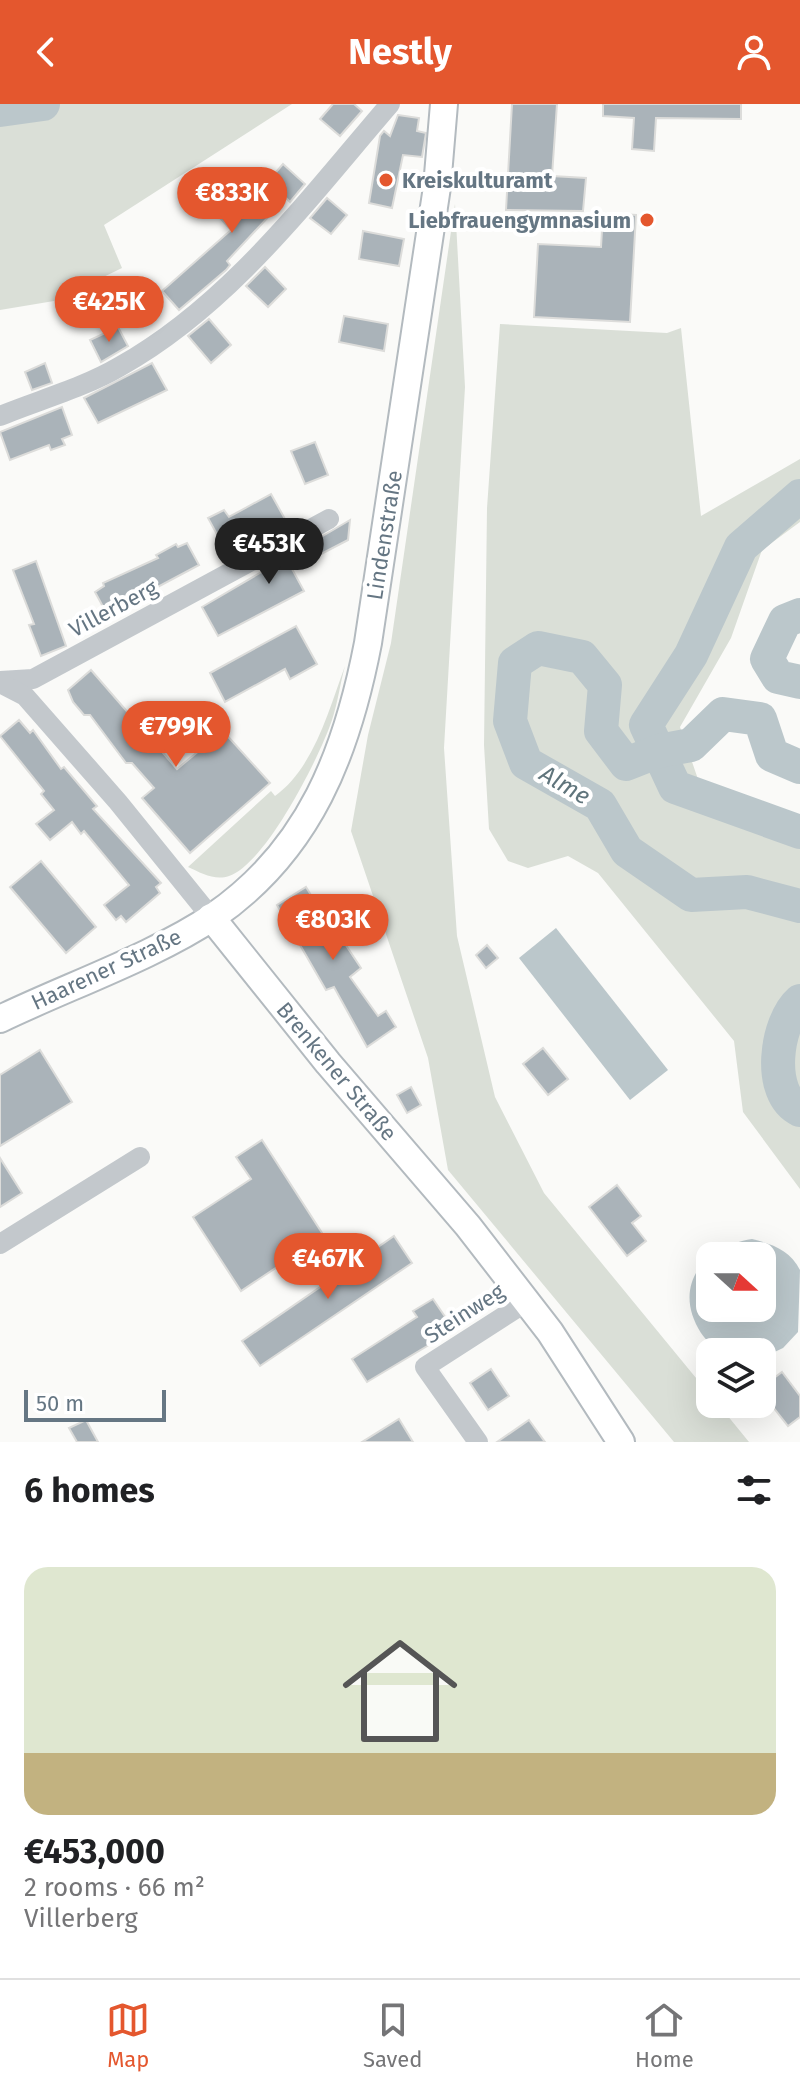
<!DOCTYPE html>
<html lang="en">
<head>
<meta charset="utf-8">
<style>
  body { margin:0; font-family:"Fira Sans",sans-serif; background:#f2f2f2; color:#202124; height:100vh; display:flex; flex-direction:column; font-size:30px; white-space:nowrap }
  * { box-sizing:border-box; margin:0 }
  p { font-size:26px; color:#757577 }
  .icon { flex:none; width:44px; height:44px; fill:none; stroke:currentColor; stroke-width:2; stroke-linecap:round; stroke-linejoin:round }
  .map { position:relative; height:1338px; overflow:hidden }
  .panel { display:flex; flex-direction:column; background:#fff; flex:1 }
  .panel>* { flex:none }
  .needle { width:52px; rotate:111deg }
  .buttons { position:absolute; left:696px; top:1138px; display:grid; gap:16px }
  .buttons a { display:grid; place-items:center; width:80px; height:80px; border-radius:16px; background:#fff; box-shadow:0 8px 32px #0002; font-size:40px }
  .scale { position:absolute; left:24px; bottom:20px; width:142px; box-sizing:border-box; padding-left:8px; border:4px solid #657683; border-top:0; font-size:22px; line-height:28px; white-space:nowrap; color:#657683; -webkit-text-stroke:6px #fff; paint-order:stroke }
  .price { position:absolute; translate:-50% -68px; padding:0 18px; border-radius:28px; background:#e4572e; color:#fff; font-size:26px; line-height:52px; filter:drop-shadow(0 2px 4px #0008) }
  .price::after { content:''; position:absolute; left:50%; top:48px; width:24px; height:18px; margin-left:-12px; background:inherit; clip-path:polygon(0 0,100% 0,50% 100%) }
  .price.active { background:#222; color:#fff }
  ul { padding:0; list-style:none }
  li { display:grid; align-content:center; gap:16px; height:424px; padding:0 24px }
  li+li { border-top:2px solid #e0e0e0 }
  li span { display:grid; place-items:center; height:248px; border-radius:24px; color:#555 }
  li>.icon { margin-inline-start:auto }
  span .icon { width:144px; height:144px; fill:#fffc; stroke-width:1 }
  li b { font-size:34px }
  h2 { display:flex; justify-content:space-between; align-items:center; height:96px; padding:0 24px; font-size:34px }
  header { display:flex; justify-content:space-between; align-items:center; height:104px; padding:0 24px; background:#e4572e; color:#fff; font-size:36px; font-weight:700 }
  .tabs { display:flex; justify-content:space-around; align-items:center; height:112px; border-top:2px solid #e0e0e0; background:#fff; font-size:22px; color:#757577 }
  .tabs a { display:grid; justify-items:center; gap:4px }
  .tabs .active { color:#e4572e }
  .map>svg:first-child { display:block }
  .green { fill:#dadfd7 }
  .water { fill:#bbc7cb; fill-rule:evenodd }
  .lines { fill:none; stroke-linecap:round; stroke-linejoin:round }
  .river { stroke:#bbc7cb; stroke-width:34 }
  .building { fill:#aab3b9; stroke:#dcdcda; stroke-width:2 }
  .secondary-casing { stroke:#b3babf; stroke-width:30 }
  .minor { stroke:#c3c8cc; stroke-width:20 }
  .secondary { stroke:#fff; stroke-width:26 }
  .poi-dot { fill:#e4572e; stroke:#fff; stroke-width:3 }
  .labels { text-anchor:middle; stroke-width:8; stroke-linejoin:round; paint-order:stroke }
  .poi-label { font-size:22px; font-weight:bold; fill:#657683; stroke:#fff; text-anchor:start }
  .street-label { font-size:22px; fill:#657683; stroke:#fff }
  .water-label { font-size:24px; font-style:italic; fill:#60757c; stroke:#fff }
</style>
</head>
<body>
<header><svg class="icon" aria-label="back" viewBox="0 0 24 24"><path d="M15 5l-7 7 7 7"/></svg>Nestly<svg class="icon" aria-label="person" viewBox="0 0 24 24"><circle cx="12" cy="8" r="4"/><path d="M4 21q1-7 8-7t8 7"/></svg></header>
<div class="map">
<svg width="800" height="1338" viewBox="0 0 800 1338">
  <rect width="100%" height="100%" fill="#fafaf8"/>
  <g class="green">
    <path d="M0,0h292l-188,121 18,43 -68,33 -54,9z"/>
    <path d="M455,100l10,183 -21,361 13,188 38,161 49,96 166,202v9h8l31,38h-75l-226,-272 -20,-112 -77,-227 17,-96 23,-92z"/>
    <path d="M500,220l167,9 14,-5 20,188 99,-57v63l-38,28 -31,88 -51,89 20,58 100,35v369l-57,-77 -9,-71 -136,-168 -30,-17 -40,12 -20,-7 -19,-32 -5,-84 3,-237z"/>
    <path d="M345,562c-5,18 -7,36 -13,54 -12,36 -66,144 -103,156 -14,5 -28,-3 -41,-9l83,-76 4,5c39,-28 54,-87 70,-130z"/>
  </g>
  <g class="water">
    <path d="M556,824l112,142 -38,30 -111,-142z"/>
    <path d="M752,1135c20,5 38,11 48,31l-2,62 -15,16 -19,9 -2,-5c-12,0 -26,2 -38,0 -9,-2 -18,-12 -23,-19 -30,-47 3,-87 51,-94zM710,1152h52v52h-52z"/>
  </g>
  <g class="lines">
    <g class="river">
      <path d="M0,6l43,-6"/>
      <path d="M800,392l-59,51 -50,108 -45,70 29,62 125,45"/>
      <path d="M800,511l-15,6 -18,38 11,18 22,5"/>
      <path d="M800,663l-28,-12 -12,-36 -37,-5 -32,31 -32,6 -33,13 -25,-33 4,-46 -23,-28 -44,-9 -23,15 -5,58 16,42 74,42 27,46 64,44 56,-3 53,14"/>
      <path d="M800,897c-24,21 -34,93 0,109"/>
    </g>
  </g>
  <g class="building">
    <path d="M333,0h21l8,7 -22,25 -20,-17z"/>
    <path d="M512,0h45l-5,72 34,2 -3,33 -77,-1z"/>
    <path d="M603,0h138v15l-85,-1 -2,33 -22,-2 2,-31 -31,-2z"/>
    <path d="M398,11l21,3 -2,13 9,2 -4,24 -19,-2 -11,53 -23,-5 11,-67 4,-5 6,5z"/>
    <path d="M283,60l22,20 -15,18 -4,-4 -59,63 3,4 -4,5 -47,40 -17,-19 69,-61 -30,-33 7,-7 30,26z"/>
    <path d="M327,94l20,17 -16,19 -21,-16z"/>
    <path d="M603,109l33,2 -6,107 -96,-5 4,-73 63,3z"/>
    <path d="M363,127l41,8 -5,27 -40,-7z"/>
    <path d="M265,163l21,22 -18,18 -22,-21z"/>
    <path d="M344,212l44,8 -4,27 -45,-9z"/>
    <path d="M209,215l22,26 -20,18 -23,-27z"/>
    <path d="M118,223l10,19 -27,16 -11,-22z"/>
    <path d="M45,259l7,20 -20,7 -7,-18z"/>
    <path d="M152,259l15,27 -69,33 -14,-25z"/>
    <path d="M62,303l10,28 -10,4 3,6 -14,5 -2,-5 -39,15 -10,-28z"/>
    <path d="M315,338l13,33 -23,9 -14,-33z"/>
    <path d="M271,390l14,25 -43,23 3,8 -15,8 -22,-40 16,-8 5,7z"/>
    <path d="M350,416l-2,20 -56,29 12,22 -86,45 -16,-29z"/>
    <path d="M187,439l12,22 -92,49 -12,-22 9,-6 -1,-3 55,-25 -2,-3 20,-11 2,3z"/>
    <path d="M36,457l30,85 -25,10 -12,-31 5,-1 -21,-54z"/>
    <path d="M296,522l21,38 -27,15 -5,-10 -60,33 -15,-29z"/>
    <path d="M91,566l86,99 46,-38 47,52 -80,70 -48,-55 12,-10 -22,-25h-6l-36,-48h-6l-11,-13 -5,-12z"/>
    <path d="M19,616l11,13 3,-3 28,39 3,-2 33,39 -4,3 68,74 -5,4 4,6 -34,29 -5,-6 -5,4 -12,-15 25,-20 -45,-54 -3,3 -9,-12 -22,18 -14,-16 18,-14 -13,-16 3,-3 -44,-55z"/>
    <path d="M41,757l55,66 -30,26 -56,-66z"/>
    <path d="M306,783l16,26 7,-4 8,12 -5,3 29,44 -11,9 28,39 8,-5 10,16 -29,20 -33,-60 -8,3 -49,-85z"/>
    <path d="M487,841l11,13 -12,10 -10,-13z"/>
    <path d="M543,944l25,31 -20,16 -25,-31z"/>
    <path d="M40,946l32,52 -72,44v-71z"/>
    <path d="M411,983l10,18 -14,8 -10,-18z"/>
    <path d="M262,1036l62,96 -83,55 -48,-74 58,-38 -15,-22z"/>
    <path d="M0,1054l22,35 -22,14z"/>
    <path d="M617,1081l24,31 -9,7 14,18 -19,15 -38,-49z"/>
    <path d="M394,1132l18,27 -152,103 -18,-25z"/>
    <path d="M433,1195l21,31 -87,52 -15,-23 65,-42 -4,-6z"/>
    <path d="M491,1265l18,27 -21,14 -18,-27z"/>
    <path d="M782,1268l18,24v21l-12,9 -26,-33v-6z"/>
    <path d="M399,1315l14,23h-51z"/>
    <path d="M86,1316l12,22h-21l-8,-14z"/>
    <path d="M529,1316l16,22h-48z"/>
  </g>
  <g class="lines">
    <defs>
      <g id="secondary">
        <path d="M211,813l117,146 140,163 82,106 71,110"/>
        <path d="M0,915c66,-32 155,-63 214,-103 96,-66 133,-164 154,-273l69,-456 7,-83"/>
      </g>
    </defs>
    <use href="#secondary" class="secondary-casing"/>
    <g class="minor">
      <path d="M0,312c39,-16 83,-28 119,-49 111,-62 190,-169 271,-263"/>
      <path d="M0,577l33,-2 296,-160"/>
      <path d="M0,579l25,13 93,106 93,115"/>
      <path d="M0,1140l140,-87"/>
      <path d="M478,1338l-53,-75 101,-65"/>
    </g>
    <use href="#secondary" class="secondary"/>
  </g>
  <g class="poi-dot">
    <circle cx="386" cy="76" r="8"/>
    <circle cx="647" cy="116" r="8"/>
  </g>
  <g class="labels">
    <g class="poi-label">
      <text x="402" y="84">Kreiskulturamt</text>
      <text x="631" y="124" text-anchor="end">Liebfrauengymnasium</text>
    </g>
    <g class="street-label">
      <text transform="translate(384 431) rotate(-81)" y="8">Lindenstraße</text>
      <text transform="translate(113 504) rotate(-28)" y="8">Villerberg</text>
      <text transform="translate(106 865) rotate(-25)" y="8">Haarener Straße</text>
      <text transform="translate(337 967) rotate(50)" y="8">Brenkener Straße</text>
      <text transform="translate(464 1209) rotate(-33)" y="8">Steinweg</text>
    </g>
    <g class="water-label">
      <text transform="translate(565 681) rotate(30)" y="8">Alme</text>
    </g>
  </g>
</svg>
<div class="buttons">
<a><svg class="needle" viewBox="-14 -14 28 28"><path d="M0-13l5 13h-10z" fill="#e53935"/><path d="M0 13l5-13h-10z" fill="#757577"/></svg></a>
<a><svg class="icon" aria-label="layers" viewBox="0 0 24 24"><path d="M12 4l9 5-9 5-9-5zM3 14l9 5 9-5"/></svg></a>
</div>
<div class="scale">50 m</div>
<b class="price" style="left:232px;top:131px">€833K</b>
<b class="price" style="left:109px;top:240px">€425K</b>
<b class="price active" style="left:269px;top:482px">€453K</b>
<b class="price" style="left:176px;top:665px">€799K</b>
<b class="price" style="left:333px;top:858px">€803K</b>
<b class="price" style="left:328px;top:1197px">€467K</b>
</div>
<section class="panel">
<h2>6 homes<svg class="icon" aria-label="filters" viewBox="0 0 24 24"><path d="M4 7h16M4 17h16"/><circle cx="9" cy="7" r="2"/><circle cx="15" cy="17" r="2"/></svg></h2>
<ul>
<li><span style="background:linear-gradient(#dfe7d0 75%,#c2b280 0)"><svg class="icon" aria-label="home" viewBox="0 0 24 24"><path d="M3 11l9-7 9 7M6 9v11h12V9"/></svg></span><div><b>€453,000</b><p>2 rooms · 66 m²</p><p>Villerberg</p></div></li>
</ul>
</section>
<nav class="tabs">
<a class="active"><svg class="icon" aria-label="map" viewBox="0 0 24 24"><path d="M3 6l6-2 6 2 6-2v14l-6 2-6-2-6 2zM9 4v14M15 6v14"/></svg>Map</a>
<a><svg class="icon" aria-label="saved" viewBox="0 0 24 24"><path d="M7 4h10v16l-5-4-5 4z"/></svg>Saved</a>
<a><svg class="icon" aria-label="home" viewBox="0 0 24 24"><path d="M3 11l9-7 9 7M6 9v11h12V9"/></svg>Home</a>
</nav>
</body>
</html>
